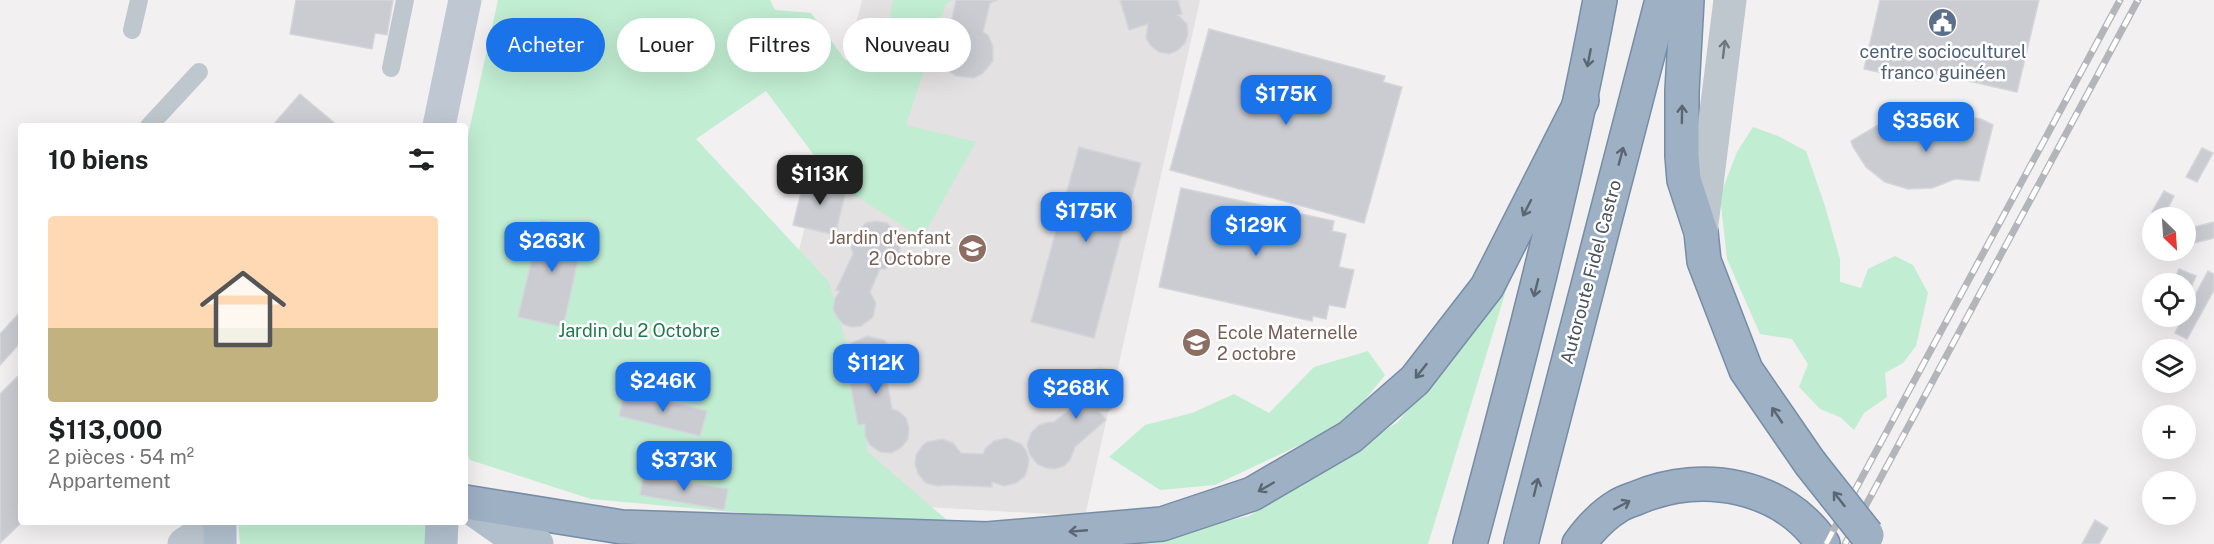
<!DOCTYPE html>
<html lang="fr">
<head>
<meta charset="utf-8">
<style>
  body { margin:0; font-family:"Public Sans",sans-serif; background:#f2f2f2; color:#202124; height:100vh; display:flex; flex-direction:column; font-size:22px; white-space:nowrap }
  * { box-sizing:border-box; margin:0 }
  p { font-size:20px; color:#757577 }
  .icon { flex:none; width:33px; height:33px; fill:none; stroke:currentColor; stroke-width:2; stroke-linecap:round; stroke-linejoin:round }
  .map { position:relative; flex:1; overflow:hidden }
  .sheet { position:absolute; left:18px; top:123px; width:450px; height:402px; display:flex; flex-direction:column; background:#fff; border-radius:6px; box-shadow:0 6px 24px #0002 }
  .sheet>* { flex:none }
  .banner { position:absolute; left:486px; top:18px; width:570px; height:54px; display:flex; gap:12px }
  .needle { width:39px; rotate:155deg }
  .tools { position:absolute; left:2142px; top:207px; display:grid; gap:12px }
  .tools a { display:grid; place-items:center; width:54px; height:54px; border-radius:50%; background:#fff; box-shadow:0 6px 24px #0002; font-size:30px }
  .price { position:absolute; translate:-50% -51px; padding:0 14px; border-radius:12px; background:#1a73e8; color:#fff; font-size:20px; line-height:39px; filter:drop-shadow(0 2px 3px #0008) }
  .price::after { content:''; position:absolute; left:50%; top:36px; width:18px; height:14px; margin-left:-9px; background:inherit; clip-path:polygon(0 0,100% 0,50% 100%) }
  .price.current { background:#222; color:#fff }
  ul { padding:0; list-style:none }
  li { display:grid; align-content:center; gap:12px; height:318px; padding:0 30px }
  li span { display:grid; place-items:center; height:186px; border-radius:6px; color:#555 }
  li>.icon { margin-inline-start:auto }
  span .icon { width:108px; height:108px; fill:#fffc; stroke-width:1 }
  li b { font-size:26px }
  h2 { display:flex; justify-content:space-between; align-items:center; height:72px; padding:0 30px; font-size:26px }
  .tag { padding:0 21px; border-radius:27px; background:#fff; box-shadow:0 6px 24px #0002; font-size:21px; line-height:54px }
  .tag.current { background:#1a73e8; color:#fff }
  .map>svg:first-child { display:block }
  .education { fill:#e3e1e1 }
  .green { fill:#c1edd2 }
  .building { fill:#caccd2; stroke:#d4d6db; stroke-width:1.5 }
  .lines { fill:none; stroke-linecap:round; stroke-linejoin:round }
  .trunk-casing { stroke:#758da7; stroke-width:36 }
  .service { stroke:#bfc7ce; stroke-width:18 }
  .minor { stroke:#bfc7ce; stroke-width:33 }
  .secondary { stroke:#bfc8d2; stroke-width:33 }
  .primary { stroke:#b1bfcd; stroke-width:33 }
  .trunk { stroke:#9eb0c4; stroke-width:33 }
  .rail-casing { stroke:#b2b5ba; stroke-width:7 }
  .rail { stroke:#fff; stroke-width:4.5; stroke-dasharray:14; stroke-linecap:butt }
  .trunk-bridge-casing { stroke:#758da7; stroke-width:36; stroke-linecap:butt }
  .trunk-bridge { stroke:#9eb0c4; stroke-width:33 }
  .oneway { stroke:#6c767e }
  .oneway2 { stroke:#5a6671 }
  .labels { text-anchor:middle; stroke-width:5; stroke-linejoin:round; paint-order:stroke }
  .service-label { font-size:18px; fill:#4e5e75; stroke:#fff }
  .education-label { font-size:18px; fill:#785e54; stroke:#fff; text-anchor:end }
  .street-label { font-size:18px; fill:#49535c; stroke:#fff }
  .park-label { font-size:18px; fill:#1c7b4b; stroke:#fff }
</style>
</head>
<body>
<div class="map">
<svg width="2214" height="544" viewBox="0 0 2214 544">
  <rect width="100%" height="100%" fill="#f2f0f0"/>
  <path class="education" d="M862,0h338l-115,516 -348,-20z"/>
  <g class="green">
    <path d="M498,0h272l5,10 36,3 35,48 43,-38 4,-23h61l-8,4 -40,121 70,17 -54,96 -88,-56 -68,-91 -70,48 133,143 30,108 9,62 80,69 3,11 -360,-33 -121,-39 -5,-12v-299z"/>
    <path d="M1753,127l25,9 28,15 19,55 15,53v23l21,6 7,-19 27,-13 18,9 15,28 -12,53 -13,17 -18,10 2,24 -23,16 -10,17 -14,-13 -20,-8 -21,-22 9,-23 -16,-25 -32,-5 -33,-75 -7,-63 17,-44z"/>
    <path d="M1508,284l-80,260h-300l121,-28 149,-94z"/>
    <path d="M1368,351l17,24 -46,57 -31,9 -93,44 -55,5 -51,-33 36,-32 47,-12 42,-19 35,19 45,-46z"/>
    <path d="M238,522h190l-2,22h-186z"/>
  </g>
  <g class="building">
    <path d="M296,0h97l-6,35 -12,-2 -3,16 -82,-15z"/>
    <path d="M956,0h41l-7,3 -7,29 5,3 5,12v14l-11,13 -8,4 -18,-2 -8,-5 -6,-12v-14l6,-10z"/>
    <path d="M1120,0h58l4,14 -4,1 9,9 1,10 -3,9 -7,7 -9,4 -10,-2 -8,-6 -5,-8 2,-14 -19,6z"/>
    <path d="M1880,0h159l-22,92 -96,-22 -2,11 -55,-12z"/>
    <path d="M1209,29l176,47 -2,6 19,5 -38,136 -194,-53z"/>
    <path d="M300,94l38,32h-66z"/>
    <path d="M1968,117l13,2 12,6 -14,56 -24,-2 -23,9 -24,1 -23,-7 -19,-15 -13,-20 -2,-6 39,-23 12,13 15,5 17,-4 10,-8 12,-5z"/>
    <path d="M1079,147l62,16 -47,175 -63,-16z"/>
    <path d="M2202,148l11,5 -16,29 -11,-5z"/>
    <path d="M805,177l42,10 -12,48 -42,-10z"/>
    <path d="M1181,188l153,33 -2,10 14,3 -7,33 15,3 -9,38 -16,-3 -3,14 -13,-3 -1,5 -153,-34z"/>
    <path d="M2164,191l10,5 -11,22 -11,-6z"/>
    <path d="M541,220l44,9 -22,98 -45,-10z"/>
    <path d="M876,221l11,2 8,8 5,10v11l-6,10 -9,7h-5l-10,23 6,11 -3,14 -12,9 -10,1 -8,-3 -6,-7 -4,-8 2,-11 5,-7 -4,-1 17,-36 -2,-7 2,-11 13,-13z"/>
    <path d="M2214,222v16l-28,7v-16z"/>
    <path d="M2179,269l17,7 -10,24v-16h-14z"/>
    <path d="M2208,271l6,3v16l-27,49 -12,-6z"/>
    <path d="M21,311v31l-21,23v-31z"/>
    <path d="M867,336l17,4 6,7 3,9 -1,12 -6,8 6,33 6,2 8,7 3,10 -1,11 -7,9 -10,5 -11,-1 -10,-7 -5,-9v-12l-7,1 -8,-42 11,-2 -9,-5 -5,-11 -1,-12 6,-10z"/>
    <path d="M1099,368l8,1 9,6 6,9v11l-5,10 -9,6 -8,1 6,8 -31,27 -5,13 -6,6 -9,3 -9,-1 -9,-4 -7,-9 -3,-10 4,-12 8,-8 10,-3h5l27,-22 -3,-7 1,-9 5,-9 7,-5z"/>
    <path d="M21,373l1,149 -22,21v-149z"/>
    <path d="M625,390l82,21 -7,25 -81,-20z"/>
    <path d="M1006,438l15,6 5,6 3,9 -1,8 -3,9 -9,7 -12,3 -12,-4v5l-45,-2 -9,1 -12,-3 -8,-9 -3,-10 1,-9 6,-9 5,-4 15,-3 11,4 8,10 22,1 2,-5 9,-8z"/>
    <path d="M643,475l85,14 -4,21 -84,-15z"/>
    <path d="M2095,520l13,8 -9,16h-17z"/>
  </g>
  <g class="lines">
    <defs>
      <g id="trunk">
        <path d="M1687,0l-5,91v65l2,24 17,52 3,29 42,109 64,93"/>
        <path d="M465,502l157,25 365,12 175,-15 90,-30 98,-57 65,-57 72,-93 95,-187"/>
        <path d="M1470,544c48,-180 96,-361 130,-544"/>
        <path d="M1521,544l141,-544"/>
        <path d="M1579,544c10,-14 24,-29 39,-38 6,-4 14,-6 21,-9 64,-26 143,-13 184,47"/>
      </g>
    </defs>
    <use href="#trunk" class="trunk-casing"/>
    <g class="service">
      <path d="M132,30l7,-30"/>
      <path d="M391,68l14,-68"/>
      <path d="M149,126l50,-54"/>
    </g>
    <path class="minor" d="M1701,232l29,-232"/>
    <g class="secondary">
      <path d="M439,126l26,-126"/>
      <path d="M184,544l34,-22"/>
    </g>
    <g class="primary">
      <path d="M465,504l37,26 35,14"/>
      <path d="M220,522v22"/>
      <path d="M441,544l1,-22"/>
    </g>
    <use href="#trunk" class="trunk"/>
    <defs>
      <g id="rail">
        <path d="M1826,544l294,-544"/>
        <path d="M1845,544l293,-544"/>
      </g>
    </defs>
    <use href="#rail" class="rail-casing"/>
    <use href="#rail" class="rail"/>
    <defs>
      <path id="trunk-bridge" d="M1810,463l57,72"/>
    </defs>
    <use href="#trunk-bridge" class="trunk-bridge-casing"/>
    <use href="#trunk-bridge" class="trunk-bridge"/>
  </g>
  <defs><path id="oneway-shaft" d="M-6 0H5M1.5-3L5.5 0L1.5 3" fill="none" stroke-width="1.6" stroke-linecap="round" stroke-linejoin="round" transform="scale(1.5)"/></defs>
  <use class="oneway" href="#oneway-shaft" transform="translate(1724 49) rotate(-83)"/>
  <g class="oneway2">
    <use href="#oneway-shaft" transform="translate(1589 58) rotate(101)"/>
    <use href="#oneway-shaft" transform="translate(1682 114) rotate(-89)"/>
    <use href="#oneway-shaft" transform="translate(1621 156) rotate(-75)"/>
    <use href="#oneway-shaft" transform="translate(1527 208) rotate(117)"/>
    <use href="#oneway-shaft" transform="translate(1536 288) rotate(104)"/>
    <use href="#oneway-shaft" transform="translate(1421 371) rotate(128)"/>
    <use href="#oneway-shaft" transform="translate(1777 415) rotate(-124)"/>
    <use href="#oneway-shaft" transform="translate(1266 487) rotate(150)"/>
    <use href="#oneway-shaft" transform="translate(1536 487) rotate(-76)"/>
    <use href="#oneway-shaft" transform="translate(1839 499) rotate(-128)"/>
    <use href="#oneway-shaft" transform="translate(1622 505) rotate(-28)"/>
    <use href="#oneway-shaft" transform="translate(1078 531) rotate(175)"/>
  </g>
  <defs>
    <symbol id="civic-disc" viewBox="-11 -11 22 22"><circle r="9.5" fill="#5c6f8a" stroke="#fff"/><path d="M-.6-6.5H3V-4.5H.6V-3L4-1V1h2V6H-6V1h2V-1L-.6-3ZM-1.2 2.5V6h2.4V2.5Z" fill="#fff"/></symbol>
    <symbol id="school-disc" viewBox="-11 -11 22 22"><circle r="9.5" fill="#8d6e63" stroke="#fff"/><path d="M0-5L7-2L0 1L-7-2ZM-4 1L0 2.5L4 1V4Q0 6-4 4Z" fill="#fff"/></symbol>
  </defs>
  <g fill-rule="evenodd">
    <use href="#civic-disc" x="1926" y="6" width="33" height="33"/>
    <use href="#school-disc" x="956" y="232" width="33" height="33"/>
    <use href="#school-disc" x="1180" y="326" width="33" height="33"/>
  </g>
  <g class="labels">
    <g class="service-label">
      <text x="1943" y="58">centre socioculturel<tspan x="1943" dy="21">franco guinéen</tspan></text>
    </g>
    <g class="education-label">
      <text x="951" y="244">Jardin d'enfant<tspan x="951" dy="21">2 Octobre</tspan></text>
      <text x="1217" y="339" text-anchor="start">Ecole Maternelle<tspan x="1217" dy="21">2 octobre</tspan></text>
    </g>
    <g class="street-label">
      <text transform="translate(1591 272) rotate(-75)" y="6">Autoroute Fidel Castro</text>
    </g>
    <g class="park-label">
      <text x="639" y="337">Jardin du 2 Octobre</text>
    </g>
  </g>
</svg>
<div class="tools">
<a><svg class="needle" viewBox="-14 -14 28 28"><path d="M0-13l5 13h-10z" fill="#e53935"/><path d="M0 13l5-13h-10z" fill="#757577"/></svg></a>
<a><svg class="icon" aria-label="locate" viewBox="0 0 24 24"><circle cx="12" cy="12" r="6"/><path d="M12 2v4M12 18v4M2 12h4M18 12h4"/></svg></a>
<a><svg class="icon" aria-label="layers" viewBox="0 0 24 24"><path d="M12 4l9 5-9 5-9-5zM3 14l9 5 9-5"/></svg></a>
<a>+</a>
<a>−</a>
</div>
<b class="price" style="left:1286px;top:126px">$175K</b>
<b class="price" style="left:1926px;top:153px">$356K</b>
<b class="price current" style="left:820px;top:206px">$113K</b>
<b class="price" style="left:1086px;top:243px">$175K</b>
<b class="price" style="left:1256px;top:257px">$129K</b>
<b class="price" style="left:552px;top:273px">$263K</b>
<b class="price" style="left:876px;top:395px">$112K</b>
<b class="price" style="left:663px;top:413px">$246K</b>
<b class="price" style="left:1076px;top:420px">$268K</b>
<b class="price" style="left:684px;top:492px">$373K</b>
<div class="banner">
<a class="tag current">Acheter</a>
<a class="tag">Louer</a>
<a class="tag">Filtres</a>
<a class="tag">Nouveau</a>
</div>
<section class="sheet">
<h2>10 biens<svg class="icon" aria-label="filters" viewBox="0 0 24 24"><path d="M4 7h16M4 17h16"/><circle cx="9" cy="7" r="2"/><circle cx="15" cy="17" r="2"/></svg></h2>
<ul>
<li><span style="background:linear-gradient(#ffd9b3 60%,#c2b280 0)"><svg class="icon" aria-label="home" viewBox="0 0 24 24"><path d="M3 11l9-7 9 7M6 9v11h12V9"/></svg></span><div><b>$113,000</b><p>2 pièces · 54 m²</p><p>Appartement</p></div></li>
</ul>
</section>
</div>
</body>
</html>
